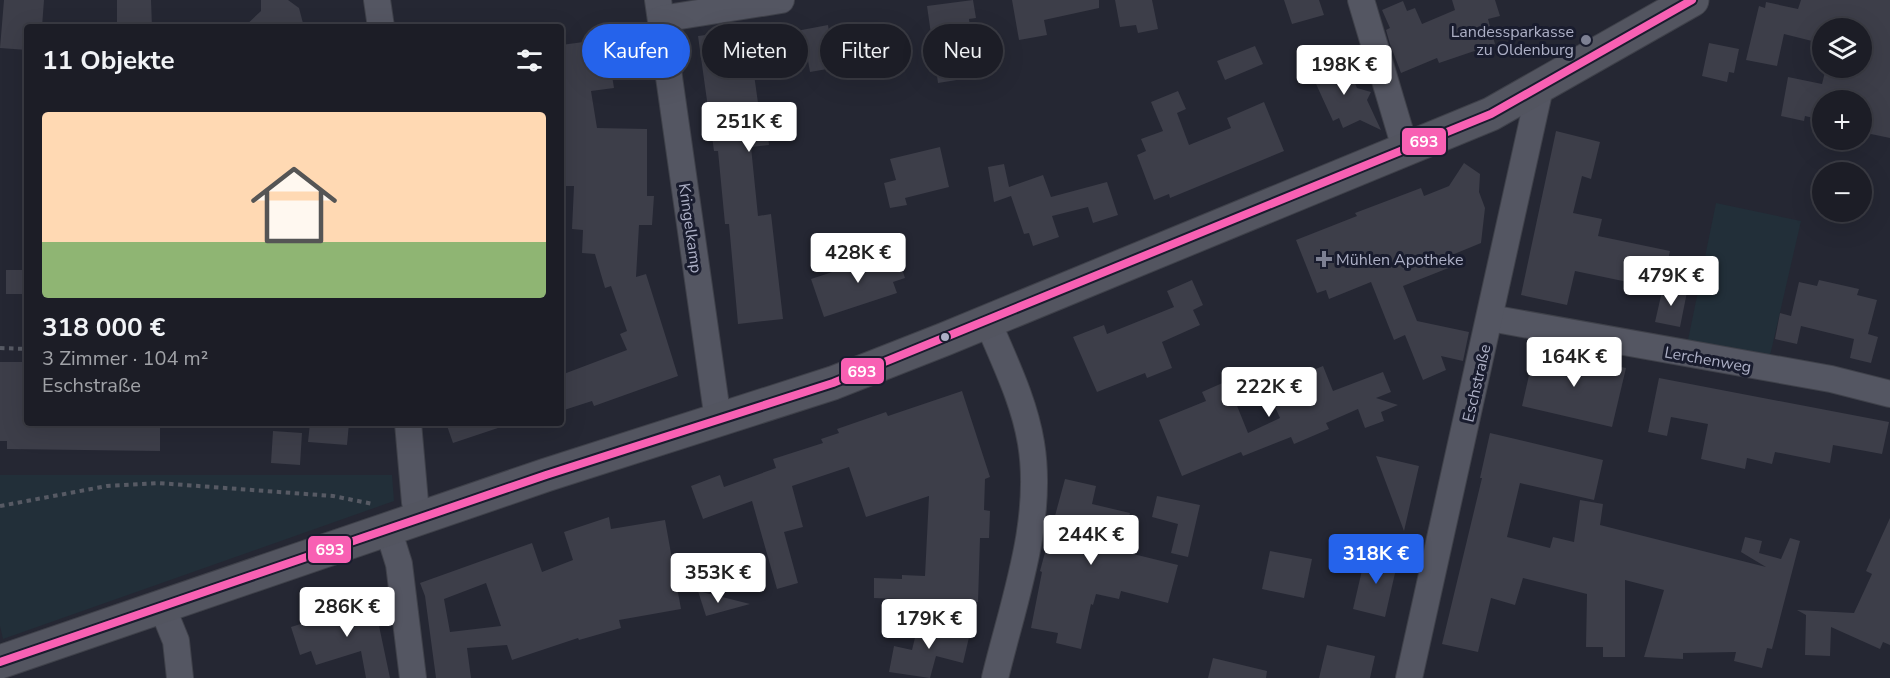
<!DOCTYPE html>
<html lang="de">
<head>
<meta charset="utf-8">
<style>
  body { margin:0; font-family:"Nunito Sans",sans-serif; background:#292a32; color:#f1f3f6; height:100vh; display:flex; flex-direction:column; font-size:22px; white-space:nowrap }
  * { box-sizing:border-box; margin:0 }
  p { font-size:20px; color:#a0a2a7 }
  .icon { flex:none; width:33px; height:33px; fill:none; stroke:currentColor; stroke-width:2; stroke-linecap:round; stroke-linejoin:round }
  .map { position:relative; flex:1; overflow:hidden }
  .details { position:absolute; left:24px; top:24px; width:540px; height:402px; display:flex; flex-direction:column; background:#1c1d26; border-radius:6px; box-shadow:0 6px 24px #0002,0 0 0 2px #3a3b43 }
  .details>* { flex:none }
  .top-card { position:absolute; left:582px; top:24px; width:570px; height:54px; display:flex; gap:12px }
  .buttons { position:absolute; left:1812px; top:18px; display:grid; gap:12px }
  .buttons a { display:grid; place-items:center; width:60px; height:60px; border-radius:50%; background:#1c1d26; box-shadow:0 6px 24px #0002,0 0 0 2px #3a3b43; font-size:30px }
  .price { position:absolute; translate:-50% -51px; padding:0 14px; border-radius:6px; background:#fff; color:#222; font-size:20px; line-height:39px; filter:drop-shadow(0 2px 3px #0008) }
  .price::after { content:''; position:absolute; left:50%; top:36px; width:18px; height:14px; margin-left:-9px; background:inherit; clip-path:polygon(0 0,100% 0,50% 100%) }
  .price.selected { background:#2563eb; color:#fff }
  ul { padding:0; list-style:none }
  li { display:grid; align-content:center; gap:12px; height:318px; padding:0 18px }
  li+li { border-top:2px solid #3a3b43 }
  li span { display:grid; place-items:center; height:186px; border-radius:6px; color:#555 }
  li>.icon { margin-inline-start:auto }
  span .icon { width:108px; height:108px; fill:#fffc; stroke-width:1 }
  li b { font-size:26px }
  h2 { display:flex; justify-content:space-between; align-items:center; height:72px; padding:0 18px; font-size:26px }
  .pill { padding:0 21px; border-radius:27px; background:#1c1d26; box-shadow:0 6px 24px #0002,0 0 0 2px #3a3b43; font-size:21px; line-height:54px }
  .pill.selected { background:#2563eb; color:#fff }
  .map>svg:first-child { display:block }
  .green { fill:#222f39 }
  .building { fill:#3d3e49; fill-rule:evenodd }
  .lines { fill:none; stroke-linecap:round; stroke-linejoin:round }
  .street-casing { stroke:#3f414a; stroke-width:28 }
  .secondary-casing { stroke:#3f414a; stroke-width:35 }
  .path { stroke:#575a64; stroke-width:4; stroke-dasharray:4.5 4.5; stroke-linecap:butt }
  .street { stroke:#545662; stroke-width:26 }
  .secondary { stroke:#535560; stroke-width:33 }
  .bus-1-casing { stroke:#191c2e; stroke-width:12 }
  .bus-1 { stroke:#f860b3; stroke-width:8 }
  .poi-dot { fill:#7d8093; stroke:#191c2e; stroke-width:2 }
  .bus-dot { fill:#adb0c6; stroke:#191c2e; stroke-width:2 }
  .labels { text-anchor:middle; stroke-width:6; stroke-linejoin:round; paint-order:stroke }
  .poi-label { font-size:16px; fill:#adb0c6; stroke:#191c2e; text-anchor:end }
  .street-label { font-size:16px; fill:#adb0c6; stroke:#191c2e }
  .line-badge { stroke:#191c2e; stroke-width:2 }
  .badge-label { font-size:16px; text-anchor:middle; font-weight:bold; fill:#fff }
</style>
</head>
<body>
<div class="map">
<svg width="1890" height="678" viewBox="0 0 1890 678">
  <rect width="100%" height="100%" fill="#252733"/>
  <g class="green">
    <path d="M1716,203l85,18 -32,139 -82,-15z"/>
    <path d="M0,475h392l2,26 -391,138 -3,-13z"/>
  </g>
  <g class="building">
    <path d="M4,0h40l-2,27h-15v23l-27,-2z"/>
    <path d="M117,0h34l1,27h-35z"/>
    <path d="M261,0h27l11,8 5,19h-60l17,-16z"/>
    <path d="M973,0l3,18 -7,1 5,37 -14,2 3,21 -25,4 -11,-77z"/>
    <path d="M1012,0h87v8l-55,12 3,15 -28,5z"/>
    <path d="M1115,0h37l6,29 -20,4 -2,-8 -16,2z"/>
    <path d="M1284,0h35l5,15 -32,9z"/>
    <path d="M1452,0h43l5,16 -12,3 7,25 -56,19 -2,-5 -36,15 -11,-29 -4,-14 4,-2 -8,-18 21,-9 4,10 8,-3 7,16 33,-14z"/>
    <path d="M1801,0h89v138l-24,-5v-4l-4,-1v-28h-40v20l-17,-4 -1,5 -23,-5 7,-39 34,7 4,-16h36v-40h-43l-3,14 -32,-8 -7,32 -31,-6 13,-54 6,2 1,-6 32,7z"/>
    <path d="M828,25l4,25 -8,1 3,18 -17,3 -3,-17 -9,2 -1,-5 -45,8 6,43 6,-1 5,43 -18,2 7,69 13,-2 12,105 -45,5 -9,-100h-4l-7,-73h-4l-16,-115 54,-7 2,10z"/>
    <path d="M606,39l8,49 -23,3 6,37 50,1v67h7l-2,29h-13l-3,52 10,-3 32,102 -84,30 -2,-5 -31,10v-36l66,-25 -7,-16 7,-3 -16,-45 -6,2 -10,-34 -13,-1 1,-23 -11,-1 2,-43h-13v-141z"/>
    <path d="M1709,43l30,6 -5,24 -5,-1 -2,10 -25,-6z"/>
    <path d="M1255,46l8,18 -38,16 -8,-19z"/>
    <path d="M1339,61l5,10 5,-2 8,19 14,4 -4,8 14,30 -21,-10 -17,8 -4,-10 -6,3 -22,-48z"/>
    <path d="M1178,91l8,18 -9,4 12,32 42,-17 -4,-10 37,-16 20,49 -114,47 -1,-4 -15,6 -17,-45 9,-4 -5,-12 22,-8 -12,-29z"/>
    <path d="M1556,131l44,11 -9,37 -9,-3 -9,37 29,6 -4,17 72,15 -9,38 -86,-18 -8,34 -46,-10z"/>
    <path d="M940,147l9,40 -44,11 2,7 -17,3 -6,-25 12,-3 -6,-21z"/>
    <path d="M1464,163l16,11 -1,18 6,16 -4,35 -34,14 4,10 -48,19 14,35 52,11 -6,29 -22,-5 5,14 -23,10 -18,-45 -11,5 -23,-58 -42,17 -3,-9 -9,3 -21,-53 61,-24 -2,-3 66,-25 3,8 25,-10z"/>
    <path d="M1004,164l5,23 34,-12 8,22 56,-15 11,33 -25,8 -5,-16 -36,9 7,21 -26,9 -4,-13 -5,1 -13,-38 -17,6 -6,-35z"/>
    <path d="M896,251l9,27 -12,4 4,11 -73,24 -13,-38z"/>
    <rect x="6" y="270" width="21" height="24"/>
    <path d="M1192,280l11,25 -10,5 7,15 -38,17 10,26 -25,10 -2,-5 -48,19 -24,-55 31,-12 3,9 67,-27 -7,-16z"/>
    <path d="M1819,280l40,9 -2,6 20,5 -9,34 10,3 -7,26 -21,-5 4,-19 -53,-13 -4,18 -22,-5 5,-26 11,3 8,-34 18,4z"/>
    <path d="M1663,287l24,5 -7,35 -25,-5z"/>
    <path d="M1535,349l91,19 -14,59 -90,-21z"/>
    <path d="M0,362h27v61h133v28l-153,-2v-8h-7z"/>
    <path d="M1323,366l10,25 50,-19 8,20 -15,6 22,7 -17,7 3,9 -19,7 -7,-19 -32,14 3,6 -35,15 -3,-7 -48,19 -2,-4 -59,24 -23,-56 47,-19 -4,-9 25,-11 21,52 32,-15 -13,-29z"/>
    <path d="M1659,378l230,44 -7,32 -49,-9 -3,18 -55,-11 -3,12 -25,-6 -2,11 -44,-10 7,-35 -37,-7 -4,19 -19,-4z"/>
    <path d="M962,391l28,86 -5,2 -1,31 6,1 -1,27h-9l-2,64 -104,-4v-20l28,1v-4l23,1 4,-80 -63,21 -17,-50 -57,19 11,41 -19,5 14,51 -21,6 -25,-88 -49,18 -12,-33 29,-11 4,12 52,-19 -3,-9 50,-16 -2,-4 18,-6 -2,-4 49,-17 2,4z"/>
    <path d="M310,423h39l-2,22 -39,-3z"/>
    <path d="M446,423h57l1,3 -51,17z"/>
    <path d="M273,431l29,2 -2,32 -29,-2z"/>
    <path d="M1490,433l113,27 -9,40 -74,-17 -13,54 43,11 3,-11 21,5 6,-42 23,4 -3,21 166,42 -25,-15 4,-15 17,4 -3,12 22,6 9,-21 10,3 -28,108 -5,-1 -5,20 -28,-7 2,-9 -53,1v6l-39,-2 20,-67 -39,-10v77h-22v-10h-17l1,-53 -64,-16 -8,27 -24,-7 -13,54 -36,-8 40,-166h-2z"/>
    <path d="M1376,456l43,10 -15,65z"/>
    <path d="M1065,479l31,7 -4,18 38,9 -9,38 57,14 -10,38 -47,-12 -2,8 -23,-5 -3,11 -2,-1 -10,45 -25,-6 2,-10 -27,-5 11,-56 -2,-1z"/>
    <path d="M1157,496l43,9 -12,52 -17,-4 7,-29 -26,-7z"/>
    <path d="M609,517l2,12 54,-9 16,89 -62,11 2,8 -42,12 -1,-2 -66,22 -5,-15 -40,3 4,30h-35l-11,-82 -5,-13 112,-40 10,29 31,-12 -9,-28zM486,583l15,43 -51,6 -6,-33z"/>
    <path d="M1890,518v127l-7,-3 -3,7 -49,-22 -1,29 -25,-1 1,-40 -9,-5 57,3 18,-39 -6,-3z"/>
    <path d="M1270,551l42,8 -8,39 -42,-9z"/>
    <path d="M1366,553l32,7 -13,57 -32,-8z"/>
    <path d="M698,591l52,13 -44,12z"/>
    <path d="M380,599l7,18 -9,4 12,57h-24l-5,-27 -45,14 -5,-14 -11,4 -9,-28z"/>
    <path d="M919,621l51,12 -7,30 -27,-7 -6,22 -41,-6 5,-26 18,4z"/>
    <path d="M1327,645l48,11 -5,22h-51z"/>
    <path d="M1213,658l54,13 -1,7h-58z"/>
  </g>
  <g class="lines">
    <defs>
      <g id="street">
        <path d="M377,0l4,27"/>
        <path d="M658,0l60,420"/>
        <path d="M1361,0l45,151"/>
        <path d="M661,19l120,-19"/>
        <path d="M1490,318l341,61 59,15"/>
        <path d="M988,322c16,39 36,78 43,121 13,78 -18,160 -36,235"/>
        <path d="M408,423l7,79 4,16"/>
        <path d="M388,529l11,35 14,114"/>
        <path d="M163,609l13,32 4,37"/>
        <path d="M1409,678l131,-590"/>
      </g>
      <path id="secondary" d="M0,662l546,-187 287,-92 112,-44 546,-225 201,-114"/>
    </defs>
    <use href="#street" class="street-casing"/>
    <use href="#secondary" class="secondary-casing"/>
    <g class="path">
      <path d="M0,348l27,1"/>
      <path d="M0,506l107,-20 51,-3 175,13 40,8"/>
    </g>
    <use href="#street" class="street"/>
    <use href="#secondary" class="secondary"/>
    <defs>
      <path id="bus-1" d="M0,662l546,-187 287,-92 658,-269 201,-114"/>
    </defs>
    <use href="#bus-1" class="bus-1-casing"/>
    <use href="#bus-1" class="bus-1"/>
  </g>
  <g class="poi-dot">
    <circle cx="1586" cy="40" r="6"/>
    <path d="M1321 250h6v6h6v6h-6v6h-6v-6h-6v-6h6z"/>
  </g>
  <circle class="bus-dot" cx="945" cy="337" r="5"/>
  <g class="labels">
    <g class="poi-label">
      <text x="1574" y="37">Landessparkasse<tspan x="1574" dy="18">zu Oldenburg</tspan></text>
      <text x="1336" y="265" text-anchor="start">Mühlen Apotheke</text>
    </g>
    <g class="street-label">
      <text transform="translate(691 228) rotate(82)" y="6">Kringelkamp</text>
      <text transform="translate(1708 359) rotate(10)" y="6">Lerchenweg</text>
      <text transform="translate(1476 383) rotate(-77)" y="6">Eschstraße</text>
    </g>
  </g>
  <g class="line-badge">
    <rect x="1401" y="127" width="46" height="29" rx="6" fill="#f860b3"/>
    <rect x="840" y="357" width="45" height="28" rx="6" fill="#f860b3"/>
    <rect x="307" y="535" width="45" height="29" rx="6" fill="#f860b3"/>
  </g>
  <g class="badge-label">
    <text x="1424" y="147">693</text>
    <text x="862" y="377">693</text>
    <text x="330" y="555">693</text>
  </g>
</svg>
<div class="buttons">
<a><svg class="icon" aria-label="layers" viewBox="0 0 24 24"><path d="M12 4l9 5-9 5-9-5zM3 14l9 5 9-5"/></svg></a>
<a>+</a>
<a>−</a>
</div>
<b class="price" style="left:1344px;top:96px">198K €</b>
<b class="price" style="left:749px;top:153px">251K €</b>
<b class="price" style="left:858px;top:284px">428K €</b>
<b class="price" style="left:1671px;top:307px">479K €</b>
<b class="price" style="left:1574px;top:388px">164K €</b>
<b class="price" style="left:1269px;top:418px">222K €</b>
<b class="price" style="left:1091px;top:566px">244K €</b>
<b class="price selected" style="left:1376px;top:585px">318K €</b>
<b class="price" style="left:718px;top:604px">353K €</b>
<b class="price" style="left:347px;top:638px">286K €</b>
<b class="price" style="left:929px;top:650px">179K €</b>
<div class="top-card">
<a class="pill selected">Kaufen</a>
<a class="pill">Mieten</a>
<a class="pill">Filter</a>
<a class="pill">Neu</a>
</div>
<section class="details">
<h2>11 Objekte<svg class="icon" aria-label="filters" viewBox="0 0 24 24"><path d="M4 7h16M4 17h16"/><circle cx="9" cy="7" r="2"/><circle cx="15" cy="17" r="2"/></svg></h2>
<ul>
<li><span style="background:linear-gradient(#ffd9b3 70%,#8fb573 0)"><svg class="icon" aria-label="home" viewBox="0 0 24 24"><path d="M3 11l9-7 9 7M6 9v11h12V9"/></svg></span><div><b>318 000 €</b><p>3 Zimmer · 104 m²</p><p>Eschstraße</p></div></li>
</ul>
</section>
</div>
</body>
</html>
